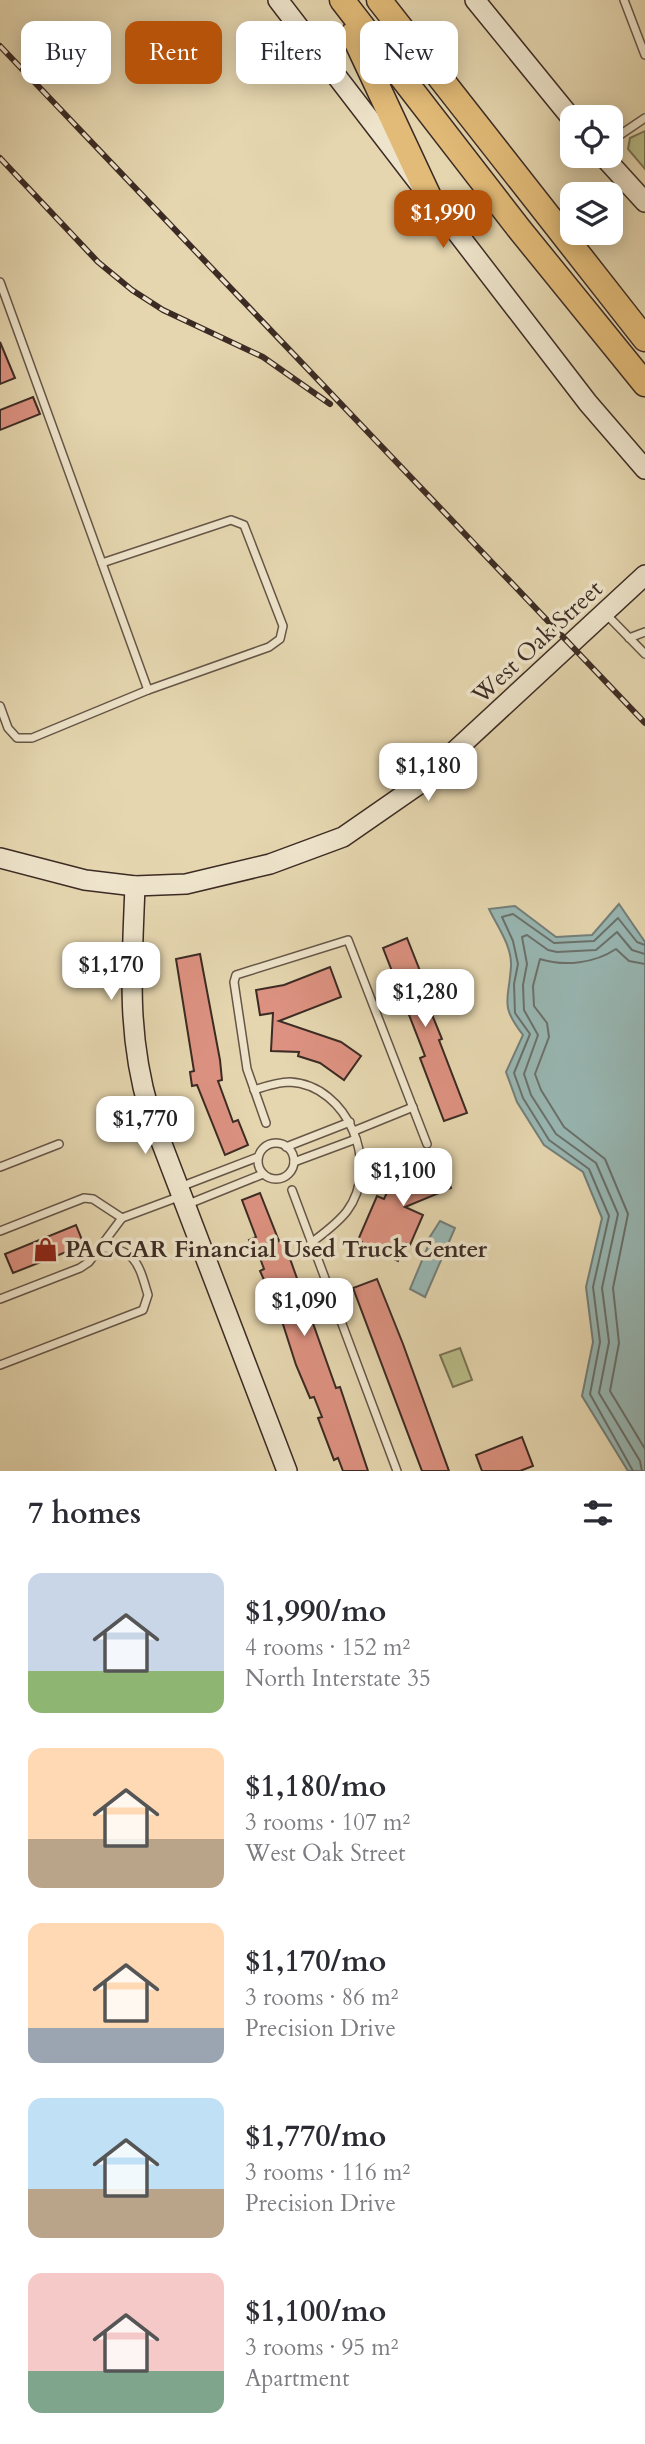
<!DOCTYPE html>
<html lang="en">
<head>
<meta charset="utf-8">
<style>
  body { margin:0; font-family:Cardo,serif; background:#f7f7f7; color:#2b2b33; height:100vh; display:flex; flex-direction:column; font-size:26px; white-space:nowrap }
  * { box-sizing:border-box; margin:0 }
  p { font-size:23px; color:#7c7c81 }
  .icon { flex:none; width:38px; height:38px; fill:none; stroke:currentColor; stroke-width:2; stroke-linecap:round; stroke-linejoin:round }
  .map { position:relative; height:1471px; overflow:hidden }
  .sheet { display:flex; flex-direction:column; background:#fff; flex:1 }
  .sheet>* { flex:none }
  .guide { position:absolute; left:21px; top:21px; width:604px; height:63px; display:flex; gap:14px }
  .buttons { position:absolute; left:560px; top:105px; display:grid; gap:14px }
  .buttons a { display:grid; place-items:center; width:63px; height:63px; border-radius:14px; background:#fff; box-shadow:0 4px 18px #0003; font-size:35px }
  .price { position:absolute; translate:-50% -60px; padding:0 16px; border-radius:14px; background:#fff; color:#222; font-size:23px; line-height:46px; filter:drop-shadow(0 2px 4px #0008) }
  .price::after { content:''; position:absolute; left:50%; top:42px; width:21px; height:16px; margin-left:-10px; background:inherit; clip-path:polygon(0 0,100% 0,50% 100%) }
  .price.current { background:#b45309; color:#fff }
  ul { padding:0; list-style:none }
  li { display:flex; align-items:center; gap:21px; height:175px; padding:0 28px }
  li span { display:grid; place-items:center; flex:none; width:196px; height:140px; border-radius:14px; color:#555 }
  li>.icon { margin-inline-start:auto }
  span .icon { width:84px; height:84px; fill:#fffc; stroke-width:1 }
  li b { font-size:30px }
  h2 { display:flex; justify-content:space-between; align-items:center; height:84px; padding:0 28px; font-size:30px }
  .chip { padding:0 24px; border-radius:14px; background:#fff; box-shadow:0 4px 18px #0003; font-size:24px; line-height:63px }
  .chip.current { background:#b45309; color:#fff }
  .map>svg:first-child { display:block }
  .green { fill:#b8bd88; stroke:#7a7456; stroke-width:2 }
  .water { fill:#98b7b3; stroke:#737f7a; stroke-width:2 }
  .lines { fill:none; stroke-linecap:round; stroke-linejoin:round }
  .shore { stroke:#6a716c; stroke-width:2 }
  .building { fill:#dd9281; stroke:#3c2b24; stroke-width:2 }
  .lane-casing { stroke:#665647; stroke-width:10 }
  .secondary-casing { stroke:#3c2b24; stroke-width:22 }
  .highway-casing { stroke:#3c2b24; stroke-width:27 }
  .lane { stroke:#eee4cb; stroke-width:7 }
  .secondary { stroke:#eee4cb; stroke-width:19 }
  .highway { stroke:#e2bb78; stroke-width:24 }
  .rail-casing { stroke:#3c2b24; stroke-width:6 }
  .rail { stroke:#eee4cb; stroke-width:3.5; stroke-dasharray:10; stroke-linecap:butt }
  .labels { text-anchor:middle; stroke-width:7; stroke-linejoin:round; paint-order:stroke }
  .street-label { font-size:24px; fill:#3c2b24; stroke:#eee4cb }
  .poi-label { font-size:24px; font-weight:bold; fill:#3c2b24; stroke:#eee4cb; text-anchor:start }
</style>
</head>
<body>
<div class="map">
<svg width="645" height="1471" viewBox="0 0 645 1471">
  <rect width="100%" height="100%" fill="#e5d6af"/>
  <filter id="stains"><feTurbulence type="fractalNoise" baseFrequency=".00286" numOctaves="4"/><feColorMatrix values="0 0 0 0 .2 0 0 0 0 .09 0 0 0 0 .02 0 0 0 .5 -.17"/></filter>
  <radialGradient id="worn" r=".72"><stop offset=".6" stop-color="#630" stop-opacity="0"/><stop offset="1" stop-color="#630" stop-opacity=".3"/></radialGradient>
  <g class="green">
    <path d="M645,131v38l-17,-20 2,-11z"/>
    <path d="M460,1348l12,32 -19,7 -13,-32z"/>
  </g>
  <g class="water">
    <path d="M619,904l26,38v529h-17l-46,-75 11,-54 -7,-55 16,-69 -19,-46 -39,-27 -27,-43 -11,-30 17,-37c-24,-31 -14,-34 -12,-69 1,-20 -14,-40 -22,-57l26,-3 41,31 36,-2z"/>
    <path d="M440,1221l15,7 -30,69 -15,-8 19,-45 -3,-1z"/>
  </g>
  <g class="lines">
    <g class="shore">
      <path d="M645,964l-16,-3 -13,-12c-21,14 -51,18 -76,10l-7,27 1,20 13,17 2,14 -14,37 6,16 23,37 41,32 23,55 -15,74 6,55 -9,48 35,58"/>
      <path d="M633,1471l-43,-77 10,-52 -7,-55 16,-71 -20,-47 -40,-29 -26,-42 -9,-25 16,-39 -15,-21 -1,-29 4,-20 -5,-23 -11,-24 11,-3 41,29 40,-2 24,-23 19,24 8,3"/>
      <path d="M642,1471l-2,-10 -41,-68 10,-51 -7,-54 16,-74 -22,-51 -40,-29 -25,-39 -7,-21 14,-39 -14,-25 -1,-25 4,-21 -5,-27 5,-2 21,15 9,2 39,-2 21,-18 15,18 13,4"/>
    </g>
  </g>
  <g class="building">
    <path d="M0,342l15,36 -15,6z"/>
    <path d="M33,397l7,17 -40,16v-20z"/>
    <path d="M407,938l17,43 -5,2 23,56 -3,1 28,73 -23,8 -24,-63 5,-2 -42,-108z"/>
    <path d="M200,954l20,106 2,20 -4,1 15,41 5,-2 10,25 -23,10 -28,-70 -5,1 -2,-14 4,-1 -18,-112z"/>
    <path d="M330,967l11,30 -62,24 62,21 20,14 -17,24 -24,-17 -22,-7 1,-4 -28,-1 2,-38 -13,2 -4,-25 28,-5z"/>
    <path d="M437,1153l14,35 -46,19 18,8 -13,30 -4,-2 -8,18 -37,-16 1,-3 -4,-2 19,-44 7,3 6,-13 19,-8 -5,-12z"/>
    <path d="M260,1193l19,48 4,-2 53,149 4,-1 28,84h-25l-5,-13 -4,2 -16,-42 4,-1 -8,-20 -4,1 -14,-33 -15,-47 -21,-47 4,-2 -7,-19 -4,1 -4,-11 7,-3 -14,-37z"/>
    <path d="M76,1225l8,20 -71,28 -8,-19z"/>
    <path d="M377,1279l26,65 46,127h-27l-69,-183z"/>
    <path d="M522,1437l11,29 -13,5h-38l-6,-16z"/>
  </g>
  <g class="lines">
    <defs>
      <g id="lane">
        <path d="M624,0l21,55"/>
        <path d="M611,141l34,-23"/>
        <path d="M0,282l148,408"/>
        <path d="M605,613l40,41"/>
        <path d="M629,638l16,-6"/>
        <path d="M0,706l8,22 9,10h15l116,-48 121,-43 11,-8 3,-13 -39,-101 -13,-5 -129,43"/>
        <path d="M254,1090c12,-4 24,-8 36,-8 58,3 91,84 57,129 -9,12 -23,22 -36,32"/>
        <path d="M266,1123l-19,-54 -13,-87 2,-7 112,-35 79,204"/>
        <path d="M354,1131l59,-24"/>
        <circle cx="276" cy="1161" r="18"/>
        <path d="M286,1147l64,-25"/>
        <path d="M294,1162l62,-23"/>
        <path d="M0,1167l59,-23"/>
        <path d="M180,1187l78,-30"/>
        <path d="M292,1190l105,281"/>
        <path d="M186,1205l77,-31"/>
        <path d="M0,1231l84,-33 9,1 29,19"/>
        <path d="M0,1299l80,-31 9,-6 33,-44 59,-22"/>
        <path d="M0,1365l143,-55 5,-15c-9,-30 -12,-47 -47,-47"/>
      </g>
      <g id="secondary">
        <path d="M278,0l310,403 57,66"/>
        <path d="M475,0l97,119"/>
        <path d="M603,156l42,46"/>
        <path d="M0,858l85,22 50,6 51,-2 84,-20 73,-27 75,-52 227,-210"/>
        <path d="M135,886c-3,80 -9,146 14,224l138,361"/>
      </g>
      <g id="highway">
        <path d="M342,0l178,230 125,154"/>
        <path d="M379,0l266,339"/>
        <path d="M353,34l78,167"/>
      </g>
    </defs>
    <use href="#lane" class="lane-casing"/>
    <use href="#secondary" class="secondary-casing"/>
    <use href="#highway" class="highway-casing"/>
    <use href="#lane" class="lane"/>
    <use href="#secondary" class="secondary"/>
    <use href="#highway" class="highway"/>
    <defs>
      <g id="rail">
        <path d="M0,46l645,677"/>
        <path d="M0,158l98,104 34,28 31,20 100,47 67,47"/>
      </g>
    </defs>
    <use href="#rail" class="rail-casing"/>
    <use href="#rail" class="rail"/>
  </g>
  <defs>
    <symbol id="shop-bare" viewBox="-9 -9 18 18"><path d="M-5-2.5h2.3a2.7 3.5 0 0 1 5.4 0H5L5.5 6h-11ZM-1.5-2.5h3a1.5 2.3 0 0 0-3 0Z" fill="#8f2418" stroke="#eee4cb" stroke-width="2.5" paint-order="stroke"/></symbol>
  </defs>
  <g fill-rule="evenodd">
    <use href="#shop-bare" x="28" y="1232" width="35" height="35"/>
  </g>
  <g class="labels">
    <g class="street-label">
      <text transform="translate(537 642) rotate(-43)" y="8">West Oak Street</text>
    </g>
    <g class="poi-label">
      <text x="65" y="1257">PACCAR Financial Used Truck Center</text>
    </g>
  </g>
  <rect width="100%" height="100%" filter="url(#stains)"/>
  <rect width="100%" height="100%" fill="url(#worn)"/>
</svg>
<div class="buttons">
<a><svg class="icon" aria-label="locate" viewBox="0 0 24 24"><circle cx="12" cy="12" r="6"/><path d="M12 2v4M12 18v4M2 12h4M18 12h4"/></svg></a>
<a><svg class="icon" aria-label="layers" viewBox="0 0 24 24"><path d="M12 4l9 5-9 5-9-5zM3 14l9 5 9-5"/></svg></a>
</div>
<b class="price current" style="left:443px;top:250px">$1,990</b>
<b class="price" style="left:428px;top:803px">$1,180</b>
<b class="price" style="left:111px;top:1002px">$1,170</b>
<b class="price" style="left:425px;top:1029px">$1,280</b>
<b class="price" style="left:145px;top:1156px">$1,770</b>
<b class="price" style="left:403px;top:1208px">$1,100</b>
<b class="price" style="left:304px;top:1338px">$1,090</b>
<div class="guide">
<a class="chip">Buy</a>
<a class="chip current">Rent</a>
<a class="chip">Filters</a>
<a class="chip">New</a>
</div>
</div>
<section class="sheet">
<h2>7 homes<svg class="icon" aria-label="filters" viewBox="0 0 24 24"><path d="M4 7h16M4 17h16"/><circle cx="9" cy="7" r="2"/><circle cx="15" cy="17" r="2"/></svg></h2>
<ul>
<li><span style="background:linear-gradient(#c9d6e8 70%,#8fb573 0)"><svg class="icon" aria-label="home" viewBox="0 0 24 24"><path d="M3 11l9-7 9 7M6 9v11h12V9"/></svg></span><div><b>$1,990/mo</b><p>4 rooms · 152 m²</p><p>North Interstate 35</p></div></li>
<li><span style="background:linear-gradient(#ffd9b3 65%,#b9a48a 0)"><svg class="icon" aria-label="home" viewBox="0 0 24 24"><path d="M3 11l9-7 9 7M6 9v11h12V9"/></svg></span><div><b>$1,180/mo</b><p>3 rooms · 107 m²</p><p>West Oak Street</p></div></li>
<li><span style="background:linear-gradient(#ffd9b3 75%,#9aa5b1 0)"><svg class="icon" aria-label="home" viewBox="0 0 24 24"><path d="M3 11l9-7 9 7M6 9v11h12V9"/></svg></span><div><b>$1,170/mo</b><p>3 rooms · 86 m²</p><p>Precision Drive</p></div></li>
<li><span style="background:linear-gradient(#bfe0f5 65%,#b9a48a 0)"><svg class="icon" aria-label="home" viewBox="0 0 24 24"><path d="M3 11l9-7 9 7M6 9v11h12V9"/></svg></span><div><b>$1,770/mo</b><p>3 rooms · 116 m²</p><p>Precision Drive</p></div></li>
<li><span style="background:linear-gradient(#f6c9c9 70%,#7fa58c 0)"><svg class="icon" aria-label="home" viewBox="0 0 24 24"><path d="M3 11l9-7 9 7M6 9v11h12V9"/></svg></span><div><b>$1,100/mo</b><p>3 rooms · 95 m²</p><p>Apartment</p></div></li>
</ul>
</section>
</body>
</html>
